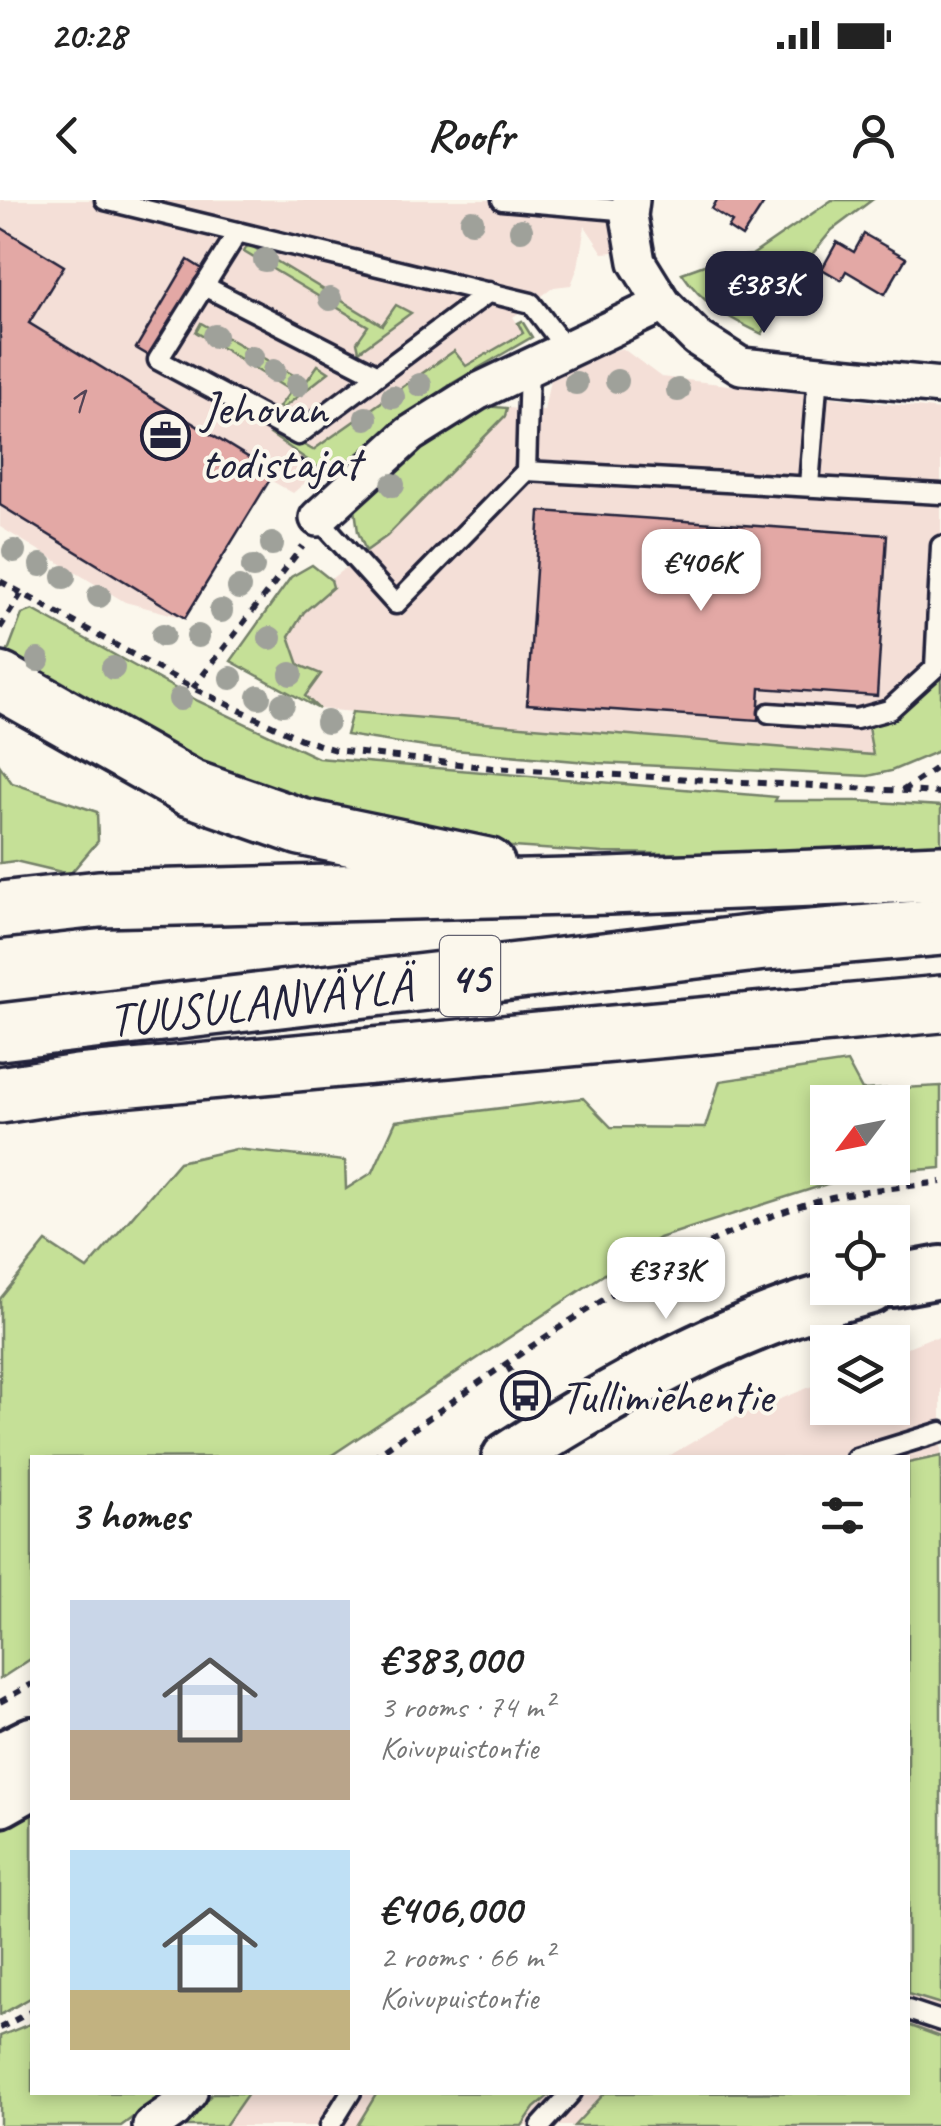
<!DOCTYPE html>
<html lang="en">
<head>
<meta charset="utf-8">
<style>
  body { margin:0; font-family:Caveat,sans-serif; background:#f2f2f2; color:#222; height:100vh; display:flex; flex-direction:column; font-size:38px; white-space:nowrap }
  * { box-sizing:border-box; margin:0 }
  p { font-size:32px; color:#767676 }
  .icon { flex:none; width:55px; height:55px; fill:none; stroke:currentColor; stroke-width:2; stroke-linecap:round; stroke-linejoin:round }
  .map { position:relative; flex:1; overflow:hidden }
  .drawer { position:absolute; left:30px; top:1255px; width:880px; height:640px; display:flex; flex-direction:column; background:#fff; border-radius:0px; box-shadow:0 5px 15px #0003 }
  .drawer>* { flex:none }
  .needle { width:65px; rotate:238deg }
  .fabs { position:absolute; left:810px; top:885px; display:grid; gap:20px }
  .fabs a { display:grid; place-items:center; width:100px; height:100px; border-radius:0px; background:#fff; box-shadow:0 5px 15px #0003; font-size:50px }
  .price { position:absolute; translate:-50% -85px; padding:0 22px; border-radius:20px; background:#fff; color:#222; font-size:32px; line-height:65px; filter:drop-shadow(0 2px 5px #0008) }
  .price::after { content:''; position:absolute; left:50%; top:60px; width:30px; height:22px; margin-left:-15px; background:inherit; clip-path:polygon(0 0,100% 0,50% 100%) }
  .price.on { background:#22223b; color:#fff }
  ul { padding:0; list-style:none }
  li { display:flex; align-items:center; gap:30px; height:250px; padding:0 40px }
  li span { display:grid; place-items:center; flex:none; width:280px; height:200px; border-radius:0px; color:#555 }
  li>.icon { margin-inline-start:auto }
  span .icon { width:120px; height:120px; fill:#fffc; stroke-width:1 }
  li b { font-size:42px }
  h2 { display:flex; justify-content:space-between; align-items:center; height:120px; padding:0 40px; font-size:42px }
  .status { display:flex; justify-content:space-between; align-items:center; height:70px; padding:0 50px; background:#fff; direction:ltr }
  .status svg { height:28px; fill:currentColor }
  header { display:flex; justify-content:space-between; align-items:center; height:130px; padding:0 40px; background:#fff; font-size:45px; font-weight:800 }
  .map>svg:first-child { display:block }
  .built { fill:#f4dfd7 }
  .green { fill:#c5e097; stroke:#748169; stroke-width:2.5; fill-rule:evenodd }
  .building { fill:#e3a8a5; stroke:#22223b; stroke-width:2.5 }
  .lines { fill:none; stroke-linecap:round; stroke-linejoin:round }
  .lane-casing { stroke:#22223b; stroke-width:25 }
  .street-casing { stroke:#22223b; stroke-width:42 }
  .secondary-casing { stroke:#22223b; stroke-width:58 }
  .highway-casing { stroke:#22223b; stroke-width:62 }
  .path { stroke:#22223b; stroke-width:6; stroke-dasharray:8 8; stroke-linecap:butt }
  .lane { stroke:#fbf7ec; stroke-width:18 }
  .street { stroke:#fbf7ec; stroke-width:35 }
  .secondary { stroke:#fbf7ec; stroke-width:50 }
  .highway { stroke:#fbf7ec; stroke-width:55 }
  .tree { fill:#9fa19a }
  .labels { text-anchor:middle; stroke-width:8; stroke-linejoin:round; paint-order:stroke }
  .number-label { font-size:42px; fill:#524456 }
  .shield { fill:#fbf7ec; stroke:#636270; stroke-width:2.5 }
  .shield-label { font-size:45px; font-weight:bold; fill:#22223b }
  .poi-label { font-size:48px; fill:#22223b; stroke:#fbf7ec; text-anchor:start }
  .street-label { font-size:48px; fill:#22223b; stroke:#fbf7ec }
</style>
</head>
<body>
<div class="status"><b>20:28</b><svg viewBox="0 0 49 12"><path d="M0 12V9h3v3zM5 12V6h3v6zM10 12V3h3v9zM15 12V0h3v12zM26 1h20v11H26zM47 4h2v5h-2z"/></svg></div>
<header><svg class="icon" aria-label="back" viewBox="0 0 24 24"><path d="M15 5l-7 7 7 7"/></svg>Roofr<svg class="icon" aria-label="person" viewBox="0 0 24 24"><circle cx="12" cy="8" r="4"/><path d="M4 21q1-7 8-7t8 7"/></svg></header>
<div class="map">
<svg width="941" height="1926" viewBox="0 0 941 1926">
  <rect width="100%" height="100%" fill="#fbf7ec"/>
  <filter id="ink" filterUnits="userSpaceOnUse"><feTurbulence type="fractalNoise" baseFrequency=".01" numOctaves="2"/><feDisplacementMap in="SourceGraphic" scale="20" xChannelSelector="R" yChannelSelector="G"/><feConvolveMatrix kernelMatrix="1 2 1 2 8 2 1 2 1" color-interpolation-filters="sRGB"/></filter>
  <g filter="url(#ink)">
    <g class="built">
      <path d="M0,0h619l-4,52 -12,1 -18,-27 -7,41 -7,18 -17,2 -41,30 11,16 -137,80 -94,80 -23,-13 -85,138 -60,-16 -125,-75z"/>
      <path d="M622,148l39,29 280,33v302l-67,43 -555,-46 -88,-48 60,-84 21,-12 19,14 55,-43 98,-130 60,5 7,-37z"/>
      <path d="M941,1137v789h-728l26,-34h669v-634l-241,-1 65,-38 95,-39 1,28h64l1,-55 37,-15z"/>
    </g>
    <g class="green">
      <path d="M832,0h40l-40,30 -23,28 -47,76c-33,-16 -59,-29 -80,-61l39,-14 31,-4z"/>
      <path d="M248,44l134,81 14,-20 15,8 -52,38 -2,-9 11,-16 -124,-74z"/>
      <path d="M522,121l10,16 -81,47 -122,91 -59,-41 4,-6 39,22 141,-99 12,15 57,-33 -5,-10z"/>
      <path d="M201,123l105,59 12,-17 11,7 -47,37 -3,-2 12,-16 -95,-59z"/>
      <path d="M484,206l23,2 -2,8 -118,120 -21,15 -8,-19 -3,-23c34,-44 82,-75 129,-103z"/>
      <path d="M312,365l19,15 2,7 -29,25 -15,24 10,29 22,9 -16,22 14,13 -88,-48 60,-84z"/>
      <path d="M33,410l165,91 120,57 459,39 -2,4h83l83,5v51l-338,-4 -122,-8 -159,-35 -144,-54 -175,-92 19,-50z"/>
      <path d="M941,472v78l-50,21 -23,5 -270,-13 -166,-15 -86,-13 6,-23 521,43 -5,-28 27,-11z"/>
      <path d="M0,566l12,17 85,29 1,29 -28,33 -55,-13 -15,2z"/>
      <path d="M847,862l15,28 79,-4v82l-86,7 -196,63 -330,219 -297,1v200l-32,21v-380l46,-57 41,27 92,-107 57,-13 109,12 1,28 27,-17 23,-51 187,-23 28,29 94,1 15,-47zM828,902h64v66h-64z"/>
      <path d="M941,1256v548l-33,-10v-531z"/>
      <path d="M32,1602v195l-32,18v-198z"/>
      <path d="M32,1823v69l129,1 -9,10 -31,23h-121v-90z"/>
      <path d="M908,1825l33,12v89h-367l31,-33 303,-1z"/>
      <path d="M213,1893h35l-23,33h-42z"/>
      <path d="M377,1893v-1l175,1 -18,15 -12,18h-165z"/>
    </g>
    <g class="building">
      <path d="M717,0h49l-24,37 -14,-9 4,-6 -20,-13z"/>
      <path d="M0,27l64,39 -35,57 245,150 -89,145 -185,-113z"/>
      <path d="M864,34l42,24 -21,36 -39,-23 -5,9 -19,-11 15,-27 17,10z"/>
      <path d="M188,60l16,10 -51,88 -17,-10z"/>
      <path d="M540,311l347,24 -10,161 -117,-8 -2,32 -231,-16z"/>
    </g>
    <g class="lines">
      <defs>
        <g id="lane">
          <path d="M105,0l426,103 35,46"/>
          <path d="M502,0l128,11"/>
          <path d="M238,32l-80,128 140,75 191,-143"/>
          <path d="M204,86l174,89"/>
          <path d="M526,271l3,-104"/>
          <path d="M809,285l9,-111"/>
          <path d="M318,318l78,86 130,-133 415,23"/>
          <path d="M769,513l87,6 33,-9 46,-42 6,-122"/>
          <path d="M856,1258l85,-26"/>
          <path d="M908,1810l33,11"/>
          <path d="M330,1926l21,-34"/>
          <path d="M541,1926l31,-34"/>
        </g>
        <g id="street">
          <path d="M631,0l-2,16 8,46 26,42 34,34 44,28 200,20"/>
          <path d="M318,318l92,-84 67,-42 186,-88"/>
          <path d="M151,1926l23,-16 15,-18"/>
        </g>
        <g id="secondary">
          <path d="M892,1081l49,-9"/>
          <path d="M508,1258c88,-56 182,-110 281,-146 26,-10 54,-16 81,-24"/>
          <path d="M0,1559l32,-16"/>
          <path d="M0,1601l32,-18"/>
        </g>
        <g id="highway">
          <path d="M0,481l190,107 111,39 186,39"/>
          <path d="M0,710l99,-11 510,-13 332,-13"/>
          <path id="s1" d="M0,832l765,-90 176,-15"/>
          <path d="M0,895l78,-12 863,-79"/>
        </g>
      </defs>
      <use href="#lane" class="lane-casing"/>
      <use href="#street" class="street-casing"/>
      <use href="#secondary" class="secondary-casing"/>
      <use href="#highway" class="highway-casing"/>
      <g class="path">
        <path d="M299,260l23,14"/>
        <path d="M0,381l193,107 108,51 34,11 158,18 448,25"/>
        <path d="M0,428l21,-34"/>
        <path d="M193,488l110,-142"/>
        <path d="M902,591l39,-26"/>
        <path d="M507,1165l18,30"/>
        <path d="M372,1258c140,-97 275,-205 441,-256 39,-12 87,-14 128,-20"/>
        <path d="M0,1502l32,-18"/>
        <path d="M0,1828l32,-17"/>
      </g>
      <use href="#lane" class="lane"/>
      <use href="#street" class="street"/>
      <use href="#secondary" class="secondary"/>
      <use href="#highway" class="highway"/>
    </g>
    <g class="tree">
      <circle cx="472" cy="21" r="12"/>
      <circle cx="521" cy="30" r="12"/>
      <circle cx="265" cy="60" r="12"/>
      <circle cx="330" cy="99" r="12"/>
      <circle cx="215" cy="136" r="12"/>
      <circle cx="252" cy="157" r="12"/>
      <circle cx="274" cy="171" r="12"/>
      <circle cx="617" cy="181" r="12"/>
      <circle cx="576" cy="183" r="12"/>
      <circle cx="297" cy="185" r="12"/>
      <circle cx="420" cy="185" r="12"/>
      <circle cx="678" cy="190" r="12"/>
      <circle cx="393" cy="197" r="12"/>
      <circle cx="366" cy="218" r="12"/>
      <circle cx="393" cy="285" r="12"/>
      <circle cx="272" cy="344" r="12"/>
      <circle cx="14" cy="351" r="12"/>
      <circle cx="41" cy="365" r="12"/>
      <circle cx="253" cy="367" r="12"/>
      <circle cx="64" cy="377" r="12"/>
      <circle cx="239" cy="388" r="12"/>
      <circle cx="99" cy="396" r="12"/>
      <circle cx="221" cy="411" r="12"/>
      <circle cx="163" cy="435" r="12"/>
      <circle cx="198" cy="436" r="12"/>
      <circle cx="270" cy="438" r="12"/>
      <circle cx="38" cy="460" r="12"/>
      <circle cx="113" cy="468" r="12"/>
      <circle cx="291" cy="474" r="12"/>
      <circle cx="231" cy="478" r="12"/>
      <circle cx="259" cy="497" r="12"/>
      <circle cx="180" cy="499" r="12"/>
      <circle cx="283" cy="504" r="12"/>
      <circle cx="327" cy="522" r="12"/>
    </g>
  </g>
  <defs>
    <symbol id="office-ring" viewBox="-11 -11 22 22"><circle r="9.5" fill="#fbf7ec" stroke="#22223b" stroke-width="1.5"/><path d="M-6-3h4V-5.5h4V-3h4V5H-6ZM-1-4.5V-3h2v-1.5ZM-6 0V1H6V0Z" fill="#22223b"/></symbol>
    <symbol id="bus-ring" viewBox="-11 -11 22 22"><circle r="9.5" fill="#fbf7ec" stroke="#22223b" stroke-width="1.5"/><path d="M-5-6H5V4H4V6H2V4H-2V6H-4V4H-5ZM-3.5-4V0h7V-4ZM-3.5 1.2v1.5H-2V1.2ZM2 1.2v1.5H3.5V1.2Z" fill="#22223b"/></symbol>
  </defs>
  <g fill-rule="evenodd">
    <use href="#office-ring" x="138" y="208" width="55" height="55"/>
    <use href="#bus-ring" x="498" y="1168" width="55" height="55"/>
  </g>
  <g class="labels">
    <g class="number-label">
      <text x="76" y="213">1</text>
    </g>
    <rect class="shield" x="440" y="736" width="60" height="80" rx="8"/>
    <g class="shield-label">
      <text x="470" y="792">45</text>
    </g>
    <g class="poi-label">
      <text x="201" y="224">Jehovan<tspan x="201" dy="55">todistajat</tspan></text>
      <text x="560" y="1212">Tullimiehentie</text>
    </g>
    <g class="street-label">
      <text dy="17" stroke="none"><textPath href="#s1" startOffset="262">TUUSULANVÄYLÄ</textPath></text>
    </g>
  </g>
</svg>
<div class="fabs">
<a><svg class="needle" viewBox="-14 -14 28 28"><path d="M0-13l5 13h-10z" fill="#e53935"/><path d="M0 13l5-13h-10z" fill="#767676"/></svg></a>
<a><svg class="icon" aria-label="locate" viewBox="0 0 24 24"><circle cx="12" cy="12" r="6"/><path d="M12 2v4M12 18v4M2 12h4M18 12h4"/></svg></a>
<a><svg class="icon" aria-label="layers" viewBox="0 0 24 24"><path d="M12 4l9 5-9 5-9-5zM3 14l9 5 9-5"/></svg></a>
</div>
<b class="price on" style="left:764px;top:136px">€383K</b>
<b class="price" style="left:701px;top:414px">€406K</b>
<b class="price" style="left:666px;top:1122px">€373K</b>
<section class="drawer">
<h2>3 homes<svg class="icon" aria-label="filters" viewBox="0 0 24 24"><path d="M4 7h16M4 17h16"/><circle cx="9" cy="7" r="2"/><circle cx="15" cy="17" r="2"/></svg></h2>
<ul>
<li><span style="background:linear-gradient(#c9d6e8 65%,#b9a48a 0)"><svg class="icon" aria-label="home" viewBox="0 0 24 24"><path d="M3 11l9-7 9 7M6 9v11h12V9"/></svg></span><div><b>€383,000</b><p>3 rooms · 74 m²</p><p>Koivupuistontie</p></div></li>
<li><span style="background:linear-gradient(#bfe0f5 70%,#c2b280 0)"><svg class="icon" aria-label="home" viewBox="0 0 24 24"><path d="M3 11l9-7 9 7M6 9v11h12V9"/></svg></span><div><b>€406,000</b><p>2 rooms · 66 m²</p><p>Koivupuistontie</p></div></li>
</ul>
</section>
</div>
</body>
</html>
